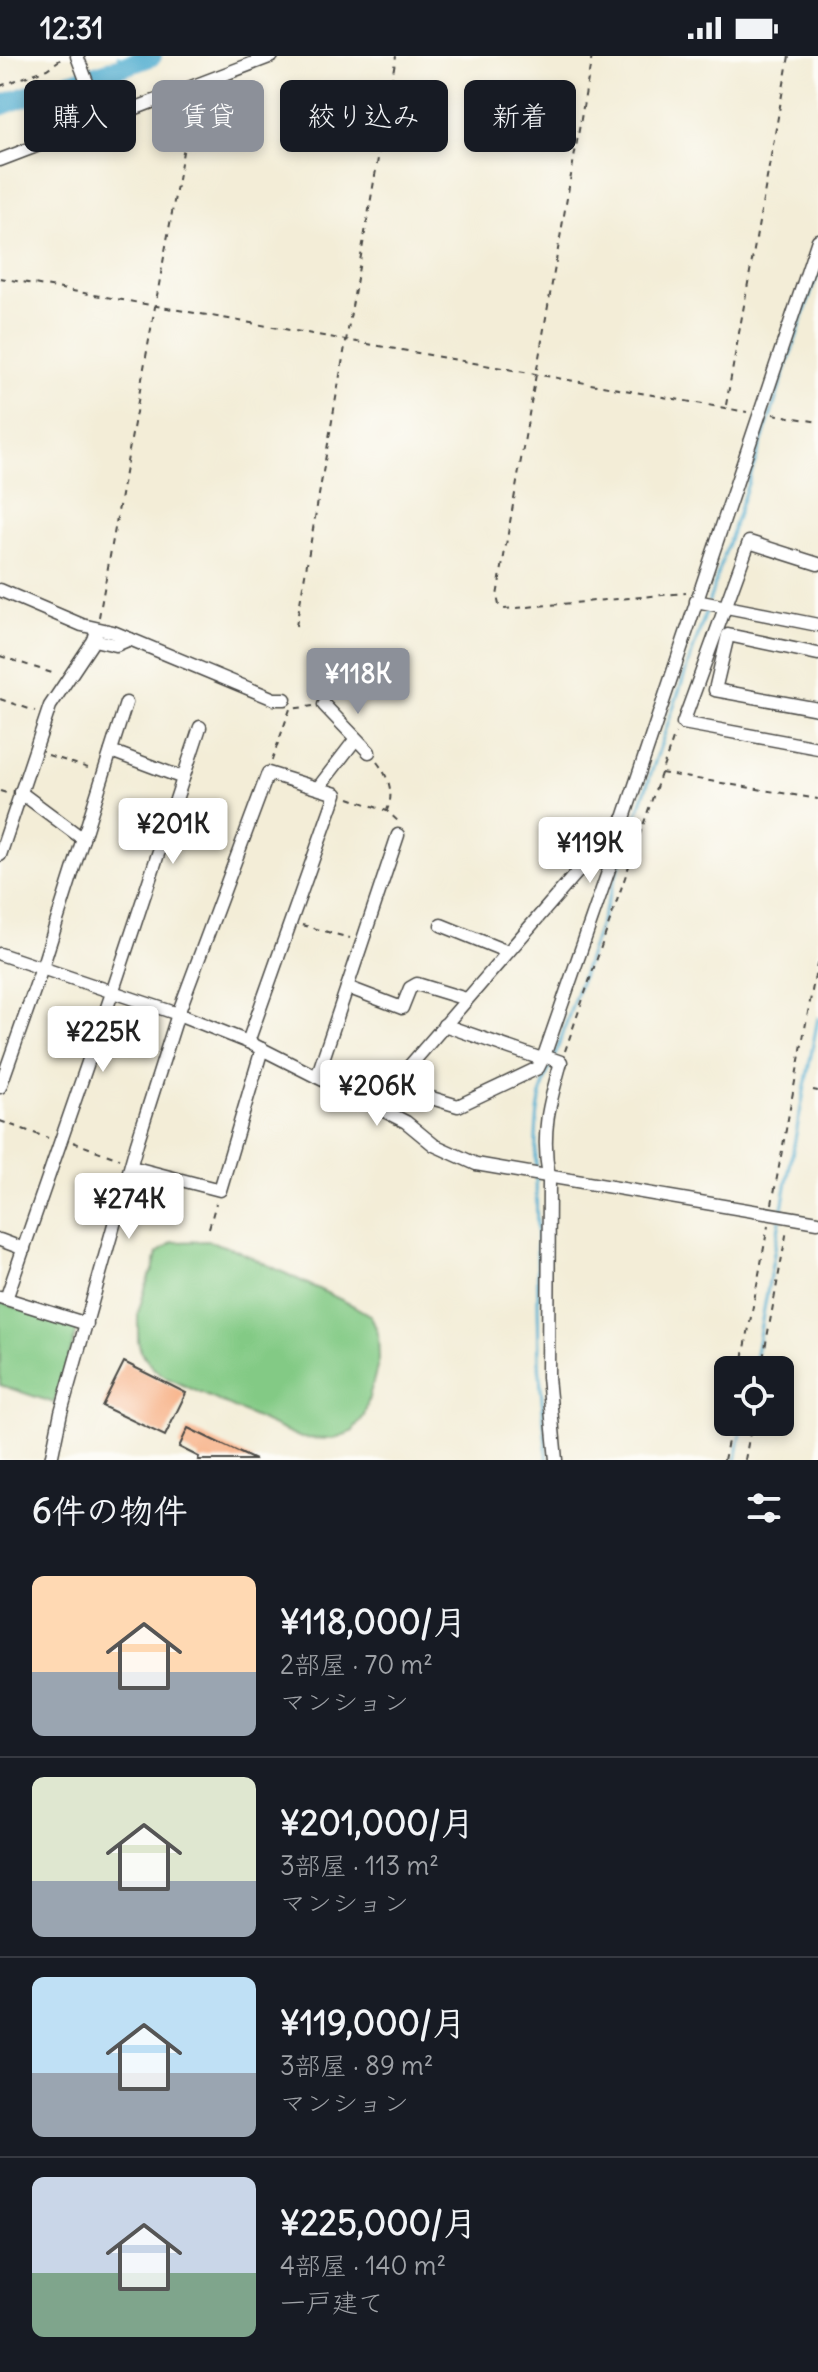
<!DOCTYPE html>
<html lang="ja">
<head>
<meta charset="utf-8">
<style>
  body { margin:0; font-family:Delius,"Klee One",sans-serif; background:#242831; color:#f1f3f6; height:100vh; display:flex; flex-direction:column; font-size:30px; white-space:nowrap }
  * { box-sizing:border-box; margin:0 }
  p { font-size:26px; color:#9ea1a6 }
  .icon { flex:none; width:44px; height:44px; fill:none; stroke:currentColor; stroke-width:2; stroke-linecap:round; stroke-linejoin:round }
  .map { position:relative; height:1404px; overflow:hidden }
  .panel { display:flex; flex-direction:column; background:#171b24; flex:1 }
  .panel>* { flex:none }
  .hud { position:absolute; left:24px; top:24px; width:770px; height:72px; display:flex; gap:16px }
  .buttons { position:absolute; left:714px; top:1300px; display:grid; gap:16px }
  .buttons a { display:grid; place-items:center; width:80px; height:80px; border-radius:12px; background:#171b24; box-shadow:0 4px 12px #0003; font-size:40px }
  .price { position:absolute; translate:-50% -68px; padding:0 18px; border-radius:8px; background:#fff; color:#222; font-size:26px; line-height:52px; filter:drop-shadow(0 2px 4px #0008) }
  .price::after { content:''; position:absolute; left:50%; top:48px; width:24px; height:18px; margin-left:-12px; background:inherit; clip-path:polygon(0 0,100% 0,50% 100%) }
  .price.selected { background:#8c9099; color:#fff }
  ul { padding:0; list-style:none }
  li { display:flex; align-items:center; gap:24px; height:200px; padding:0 32px }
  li+li { border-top:2px solid #363941 }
  li span { display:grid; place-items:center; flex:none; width:224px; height:160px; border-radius:12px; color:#555 }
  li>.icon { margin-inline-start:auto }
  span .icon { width:96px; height:96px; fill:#fffc; stroke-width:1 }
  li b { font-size:34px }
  h2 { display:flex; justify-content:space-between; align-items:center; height:96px; padding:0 32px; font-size:34px }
  .chip { padding:0 28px; border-radius:12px; background:#171b24; box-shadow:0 4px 12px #0003; font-size:28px; line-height:72px }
  .chip.selected { background:#8c9099; color:#fff }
  .status { display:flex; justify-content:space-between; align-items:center; height:56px; padding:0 40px; background:#171b24; direction:ltr }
  .status svg { height:22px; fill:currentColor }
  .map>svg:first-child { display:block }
  .green { fill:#83ca85; stroke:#577a58; stroke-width:2 }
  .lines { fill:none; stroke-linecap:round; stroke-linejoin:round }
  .stream { stroke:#52aed0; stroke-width:3 }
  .river { stroke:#52aed0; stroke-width:20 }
  .building { fill:#f7ad81 }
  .minor-casing { stroke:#494845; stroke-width:15 }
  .path { stroke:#494845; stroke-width:2; stroke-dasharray:6 6; stroke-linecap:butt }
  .minor { stroke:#fff; stroke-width:12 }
</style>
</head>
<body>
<div class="status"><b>12:31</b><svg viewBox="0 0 49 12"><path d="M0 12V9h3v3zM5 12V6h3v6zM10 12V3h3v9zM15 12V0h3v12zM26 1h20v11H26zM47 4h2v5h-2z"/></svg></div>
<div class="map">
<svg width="818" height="1404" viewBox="0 0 818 1404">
  <rect width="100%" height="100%" fill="#fdfcf7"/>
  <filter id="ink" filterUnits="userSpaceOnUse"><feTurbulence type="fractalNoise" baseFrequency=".0125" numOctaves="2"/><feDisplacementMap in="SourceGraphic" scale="16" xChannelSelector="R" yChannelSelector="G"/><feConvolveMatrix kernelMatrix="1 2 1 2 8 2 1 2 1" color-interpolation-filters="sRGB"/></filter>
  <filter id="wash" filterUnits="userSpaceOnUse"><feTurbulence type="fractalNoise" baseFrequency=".006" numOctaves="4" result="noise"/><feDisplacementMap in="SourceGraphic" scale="32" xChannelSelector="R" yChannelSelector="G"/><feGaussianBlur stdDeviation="1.8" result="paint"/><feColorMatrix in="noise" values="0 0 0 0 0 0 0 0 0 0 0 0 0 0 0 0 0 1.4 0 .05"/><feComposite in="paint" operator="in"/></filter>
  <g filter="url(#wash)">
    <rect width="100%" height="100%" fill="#f3edd7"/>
    <g class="green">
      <path d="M208,1185l26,8 118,56 19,11 7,17 1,27 -15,56 -12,16 -20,7 -31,-1 -134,-60 -14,-10 -12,-17 -3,-10v-28l11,-37 4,-5 4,-18 16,-11z"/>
      <path d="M0,1246l78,26 -24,75 -54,-18z"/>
    </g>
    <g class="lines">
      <g class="stream">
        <path d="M118,0l15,7"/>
        <path d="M709,545l109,-329"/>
        <path d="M555,1000l152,-447"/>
        <path d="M536,1113c-1,-36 0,-74 16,-106"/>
        <path d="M536,1120l3,187 8,97"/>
        <path d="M781,1157l37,-195"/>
        <path d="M753,1314l27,-150"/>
        <path d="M736,1404l7,-38"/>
      </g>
      <path class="river" d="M0,50c49,-20 102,-30 152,-50"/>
    </g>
    <g id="blocks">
      <g class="building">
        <path d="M124,1306l62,31 -21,43 -63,-30z"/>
        <path d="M188,1372l29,14 38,18h-57l1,-3 -20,-10z"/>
      </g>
    </g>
  </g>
  <g filter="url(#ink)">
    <use href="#blocks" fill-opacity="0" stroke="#494845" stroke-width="2"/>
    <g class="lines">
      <defs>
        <g id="minor">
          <path d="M77,0l25,66"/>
          <path d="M0,104l272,-104"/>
          <path d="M818,508l-69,-22 -66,181 135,25"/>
          <path d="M0,534l82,35 31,7 161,67h11"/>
          <path d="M696,545l122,24"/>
          <path d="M94,584l22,5 14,-6"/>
          <path d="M818,598l-90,-19 -13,55 103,19"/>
          <path d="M324,649l45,47"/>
          <path d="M111,695l72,27"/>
          <path d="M318,732l37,-48"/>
          <path d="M20,736l63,47"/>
          <path d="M0,799l50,-149 44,-66 3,-10"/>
          <path d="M441,869l67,27"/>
          <path d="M0,898l178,60 70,28 158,80 28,23 42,19 342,58"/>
          <path d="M347,931l55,21 8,-20 7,-4 49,15"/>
          <path d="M444,969l95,33 5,-2 17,6c-12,42 -20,71 -12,115l-1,200 8,83"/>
          <path d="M317,1021l81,-242"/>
          <path d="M392,1030l66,20 80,-38 6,-12 79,-227 1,-11"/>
          <path d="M0,1031l42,-119 84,-265"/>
          <path d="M375,1050l249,-288 194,-578"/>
          <path d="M131,1111l89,23 42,-141"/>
          <path d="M0,1184l24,9"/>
          <path d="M0,1241l87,27"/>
          <path d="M6,1243l106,-306 88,-266"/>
          <path d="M51,1404l10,-48 76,-269 41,-129 90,-241 68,21 -88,248"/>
        </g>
      </defs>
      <use href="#minor" class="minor-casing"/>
      <g class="path">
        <path d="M592,0l-95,540 2,9 5,4 182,-16"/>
        <path d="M0,30l47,-17 17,-12"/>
        <path d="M0,222l747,134"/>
        <path d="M726,349l63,-349"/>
        <path d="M773,358l45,8"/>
        <path d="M99,561l91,-504 8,-16"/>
        <path d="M296,570l100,-570"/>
        <path d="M0,600l55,18"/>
        <path d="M0,643l35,12"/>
        <path d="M48,699l43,14"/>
        <path d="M272,704l18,-51 23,-3"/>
        <path d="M377,706c11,14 18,31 10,48"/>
        <path d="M661,717l157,26"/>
        <path d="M0,735l10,3"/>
        <path d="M349,742l38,13 13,12"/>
        <path d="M302,869l48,13"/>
        <path d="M565,995l110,-318"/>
        <path d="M813,1034l5,1"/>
        <path d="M0,1065l48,17"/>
        <path d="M73,1086l46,17"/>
        <path d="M772,1148l46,-245"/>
        <path d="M209,1172l7,-25"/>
        <path d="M741,1314l27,-144"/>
        <path d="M761,1314l26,-140"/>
        <path d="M724,1404l8,-38"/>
        <path d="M745,1404l7,-38"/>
      </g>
      <use href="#minor" class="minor"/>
    </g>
  </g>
</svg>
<div class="buttons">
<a><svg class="icon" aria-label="locate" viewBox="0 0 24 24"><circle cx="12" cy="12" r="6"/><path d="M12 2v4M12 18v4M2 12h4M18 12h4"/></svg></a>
</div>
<b class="price selected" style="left:358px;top:660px">¥118K</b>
<b class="price" style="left:173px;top:810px">¥201K</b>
<b class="price" style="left:590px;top:829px">¥119K</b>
<b class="price" style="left:103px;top:1018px">¥225K</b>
<b class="price" style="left:377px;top:1072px">¥206K</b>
<b class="price" style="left:129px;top:1185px">¥274K</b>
<div class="hud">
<a class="chip">購入</a>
<a class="chip selected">賃貸</a>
<a class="chip">絞り込み</a>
<a class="chip">新着</a>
</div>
</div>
<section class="panel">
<h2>6件の物件<svg class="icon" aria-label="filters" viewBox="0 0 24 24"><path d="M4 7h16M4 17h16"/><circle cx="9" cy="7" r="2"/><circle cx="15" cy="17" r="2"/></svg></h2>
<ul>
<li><span style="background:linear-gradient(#ffd9b3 60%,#9aa5b1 0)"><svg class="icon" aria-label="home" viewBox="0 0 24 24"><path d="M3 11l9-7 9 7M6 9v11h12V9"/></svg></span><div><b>¥118,000/月</b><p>2部屋 · 70 m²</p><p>マンション</p></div></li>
<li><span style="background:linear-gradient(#dfe7d0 65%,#9aa5b1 0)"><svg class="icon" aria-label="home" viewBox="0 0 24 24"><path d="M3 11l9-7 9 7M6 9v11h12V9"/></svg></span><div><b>¥201,000/月</b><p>3部屋 · 113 m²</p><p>マンション</p></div></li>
<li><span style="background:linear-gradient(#bfe0f5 60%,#9aa5b1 0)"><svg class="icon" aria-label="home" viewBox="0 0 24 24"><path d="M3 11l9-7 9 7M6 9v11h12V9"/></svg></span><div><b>¥119,000/月</b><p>3部屋 · 89 m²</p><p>マンション</p></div></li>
<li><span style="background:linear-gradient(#c9d6e8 60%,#7fa58c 0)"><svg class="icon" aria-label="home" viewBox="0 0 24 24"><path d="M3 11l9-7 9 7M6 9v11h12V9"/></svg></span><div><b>¥225,000/月</b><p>4部屋 · 140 m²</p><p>一戸建て</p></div></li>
</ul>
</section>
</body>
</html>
